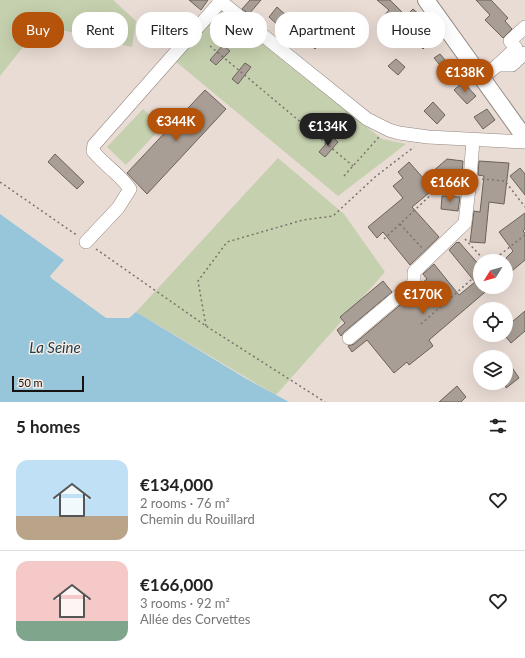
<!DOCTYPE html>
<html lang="en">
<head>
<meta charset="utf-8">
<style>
  body { margin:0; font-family:Lato,sans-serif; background:#f2f2f2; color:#222; height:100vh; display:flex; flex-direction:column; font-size:15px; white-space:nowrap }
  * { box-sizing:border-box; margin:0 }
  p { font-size:13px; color:#767676 }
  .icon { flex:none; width:22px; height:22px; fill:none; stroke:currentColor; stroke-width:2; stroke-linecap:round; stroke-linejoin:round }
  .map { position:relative; height:402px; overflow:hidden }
  .side { display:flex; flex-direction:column; background:#fff; flex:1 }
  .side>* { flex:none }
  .hud { position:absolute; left:12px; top:12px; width:501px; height:36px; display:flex; gap:8px }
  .needle { width:26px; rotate:233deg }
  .buttons { position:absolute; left:473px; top:254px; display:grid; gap:8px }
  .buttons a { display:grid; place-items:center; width:40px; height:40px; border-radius:50%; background:#fff; box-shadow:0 4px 16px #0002; font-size:20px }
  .scale { position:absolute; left:12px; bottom:10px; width:72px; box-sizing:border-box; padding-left:4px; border:2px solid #16120f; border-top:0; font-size:11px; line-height:14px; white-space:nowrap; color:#16120f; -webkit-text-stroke:3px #f6eae2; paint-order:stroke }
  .price { position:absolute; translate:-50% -34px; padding:0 9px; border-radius:14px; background:#b45309; color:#fff; font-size:13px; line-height:26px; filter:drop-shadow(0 1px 2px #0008) }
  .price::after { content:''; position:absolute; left:50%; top:24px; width:12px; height:9px; margin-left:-6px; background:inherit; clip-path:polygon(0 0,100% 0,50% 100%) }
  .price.selected { background:#222; color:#fff }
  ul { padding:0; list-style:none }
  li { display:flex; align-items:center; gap:12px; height:100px; padding:0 16px }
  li+li { border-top:1px solid #e0e0e0 }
  li span { display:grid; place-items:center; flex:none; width:112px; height:80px; border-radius:12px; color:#555 }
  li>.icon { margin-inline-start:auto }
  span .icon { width:48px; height:48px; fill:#fffc; stroke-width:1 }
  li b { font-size:17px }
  h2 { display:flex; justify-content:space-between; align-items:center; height:48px; padding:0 16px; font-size:17px }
  .pill { padding:0 14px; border-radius:16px; background:#fff; box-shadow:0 4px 16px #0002; font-size:14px; line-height:36px }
  .pill.selected { background:#b45309; color:#fff }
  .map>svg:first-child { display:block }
  .green { fill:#c5d0ae }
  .water { fill:#97c5da }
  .building { fill:#a89e95; stroke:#6b625a }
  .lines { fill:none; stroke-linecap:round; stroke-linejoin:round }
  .minor-casing { stroke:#938780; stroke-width:14 }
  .major-casing { stroke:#938780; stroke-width:18 }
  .path { stroke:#7a726d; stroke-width:1.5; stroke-dasharray:2 3; stroke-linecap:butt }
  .minor { stroke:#fff; stroke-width:13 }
  .major { stroke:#fff; stroke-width:16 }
  .labels { text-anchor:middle; stroke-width:3; stroke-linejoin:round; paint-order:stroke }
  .water-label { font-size:15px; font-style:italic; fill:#163e4e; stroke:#f6eae2 }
</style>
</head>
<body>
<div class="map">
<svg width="525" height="402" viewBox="0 0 525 402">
  <rect width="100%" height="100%" fill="#e9dcd5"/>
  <g class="green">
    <path d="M0,0h113l23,21 -4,26 -74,-18 -35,18 -23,29z"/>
    <path d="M222,8l53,46 107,85 24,5 -68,52 -163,-135z"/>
    <path d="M143,109l19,18 -36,38 -19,-18z"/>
    <path d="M278,158l66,56 41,58 -109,123 -140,-83z"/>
  </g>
  <path class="water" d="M0,214l64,46 -14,16 1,2 55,40h23l7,-6 109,66 44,24h-289z"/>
  <g class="building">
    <path d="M189,0h19l-7,10z"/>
    <path d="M250,0h11l-12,14 -7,-5z"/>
    <path d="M377,0h13l12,12 -10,11 -8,-7 5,-6z"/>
    <path d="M476,0h15l17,18 -3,3 7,8 -9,9 -18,-18 5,-5z"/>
    <path d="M277,7l12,11 -9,9 -11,-10z"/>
    <path d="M413,9l8,7 -7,8 -8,-8z"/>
    <path d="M422,25l9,8 -1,2 3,3 -10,11 -12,-12z"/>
    <path d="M312,30l11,10 -8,9 -11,-10z"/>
    <path d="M223,45l7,6 -14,14 -6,-5z"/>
    <path d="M440,54l16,19 -5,5 -17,-20z"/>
    <path d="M396,59l9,8 -7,8 -10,-9z"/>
    <path d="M245,63l6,4 -13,17 -6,-5z"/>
    <path d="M463,82l13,14 -9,8 -13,-14z"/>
    <path d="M205,90l21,19 -79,85 -20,-21z"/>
    <path d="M433,102l12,13 -8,9 -13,-13z"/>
    <path d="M487,109l8,11 -12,9 -9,-12z"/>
    <path d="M332,137l6,5 -13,15 -6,-5z"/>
    <path d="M55,154l29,28 -7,7 -29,-27z"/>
    <path d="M447,159l16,2 -1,13h-10l-40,33 27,30 -29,28 -27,-33 -6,6 -9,-11 35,-29 -10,-12 10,-8 -5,-6 11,-10 15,17z"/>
    <path d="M479,161l30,2 -5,41 -15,-2 -4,41 -15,-1 4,-31 6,1 4,-36 -6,-1z"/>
    <path d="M520,168l5,6v21l-15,-19z"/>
    <path d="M442,196l18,1 -2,14 -17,-2z"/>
    <path d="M525,213v16l-2,2 2,2v27l-19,16v-18l7,-7 -14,-19z"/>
    <path d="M457,242l1,1 1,-1 21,24v21h11l-62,53 4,6 -24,19 -2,-3 -13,11 -27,-33 -15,12 -4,-6 6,-2 65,-55 3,-6 5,-4 -4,-5 11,-10 25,31 16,-13 -26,-32z"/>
    <path d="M383,281l9,11 -48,40 -3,4 -4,-6 8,-7 -5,-6z"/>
    <path d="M525,311v20l-14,12 -5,-6v-10z"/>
    <path d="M511,366l8,12 -13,10v-19z"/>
    <path d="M457,386l9,11 -5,5h-22z"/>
  </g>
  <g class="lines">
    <defs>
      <g id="minor">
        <path d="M219,0l148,119 22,11 10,3 29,4 97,5"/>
        <path d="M498,65l18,-17 -6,-7 15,-14"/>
        <path d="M475,69l13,4 10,-8h14l13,-12"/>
        <path d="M86,242l32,-34 12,-19c-10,-15 -26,-24 -37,-38l1,-6 127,-144"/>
        <path d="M349,338l65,-55v-11l51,-49 5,-44 3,-39"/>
      </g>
      <path id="major" d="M426,0l99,138"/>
    </defs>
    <use href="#minor" class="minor-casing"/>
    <use href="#major" class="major-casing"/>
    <g class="path">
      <path d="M210,46l143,120"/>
      <path d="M344,176l35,-39"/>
      <path d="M482,179l23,2 20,26"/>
      <path d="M0,182l78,54"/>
      <path d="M400,224l23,25"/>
      <path d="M384,239l52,-49 21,1"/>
      <path d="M465,239l20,22"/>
      <path d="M96,249l110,77 119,76"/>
      <path d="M492,261l33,-26"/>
      <path d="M426,286l16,20"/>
      <path d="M421,324l59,-52"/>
      <path d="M206,326l-8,-45 29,-39 76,-22 30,-4 42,-39 39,-30"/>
    </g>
    <use href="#minor" class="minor"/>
    <use href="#major" class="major"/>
  </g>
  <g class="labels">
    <g class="water-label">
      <text x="55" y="353">La Seine</text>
    </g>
  </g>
</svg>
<div class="buttons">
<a><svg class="needle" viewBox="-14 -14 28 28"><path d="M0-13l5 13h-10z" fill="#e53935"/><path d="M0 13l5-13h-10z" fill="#767676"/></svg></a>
<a><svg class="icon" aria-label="locate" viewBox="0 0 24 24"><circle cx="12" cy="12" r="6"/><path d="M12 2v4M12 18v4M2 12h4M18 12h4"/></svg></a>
<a><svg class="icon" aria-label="layers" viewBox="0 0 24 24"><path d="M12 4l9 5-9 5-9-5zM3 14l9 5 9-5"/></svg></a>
</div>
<div class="scale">50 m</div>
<b class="price" style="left:465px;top:93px">€138K</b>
<b class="price" style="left:176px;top:142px">€344K</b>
<b class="price selected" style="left:328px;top:147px">€134K</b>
<b class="price" style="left:450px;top:203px">€166K</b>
<b class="price" style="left:423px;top:315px">€170K</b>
<div class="hud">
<a class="pill selected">Buy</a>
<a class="pill">Rent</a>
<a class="pill">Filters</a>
<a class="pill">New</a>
<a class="pill">Apartment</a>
<a class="pill">House</a>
</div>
</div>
<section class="side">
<h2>5 homes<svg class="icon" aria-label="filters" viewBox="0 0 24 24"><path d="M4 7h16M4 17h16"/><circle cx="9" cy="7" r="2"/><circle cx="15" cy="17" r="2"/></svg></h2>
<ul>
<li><span style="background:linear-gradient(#bfe0f5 70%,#b9a48a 0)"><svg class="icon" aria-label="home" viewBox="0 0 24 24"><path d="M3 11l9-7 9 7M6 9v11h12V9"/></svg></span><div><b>€134,000</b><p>2 rooms · 76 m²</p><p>Chemin du Rouillard</p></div><svg class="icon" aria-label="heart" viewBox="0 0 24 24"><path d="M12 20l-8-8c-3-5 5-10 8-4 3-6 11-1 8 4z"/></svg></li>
<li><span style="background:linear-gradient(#f6c9c9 75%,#7fa58c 0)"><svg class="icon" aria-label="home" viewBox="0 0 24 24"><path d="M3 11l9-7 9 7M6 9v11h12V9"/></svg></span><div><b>€166,000</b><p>3 rooms · 92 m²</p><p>Allée des Corvettes</p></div><svg class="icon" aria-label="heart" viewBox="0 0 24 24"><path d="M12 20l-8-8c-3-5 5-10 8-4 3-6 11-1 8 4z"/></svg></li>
</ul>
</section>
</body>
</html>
